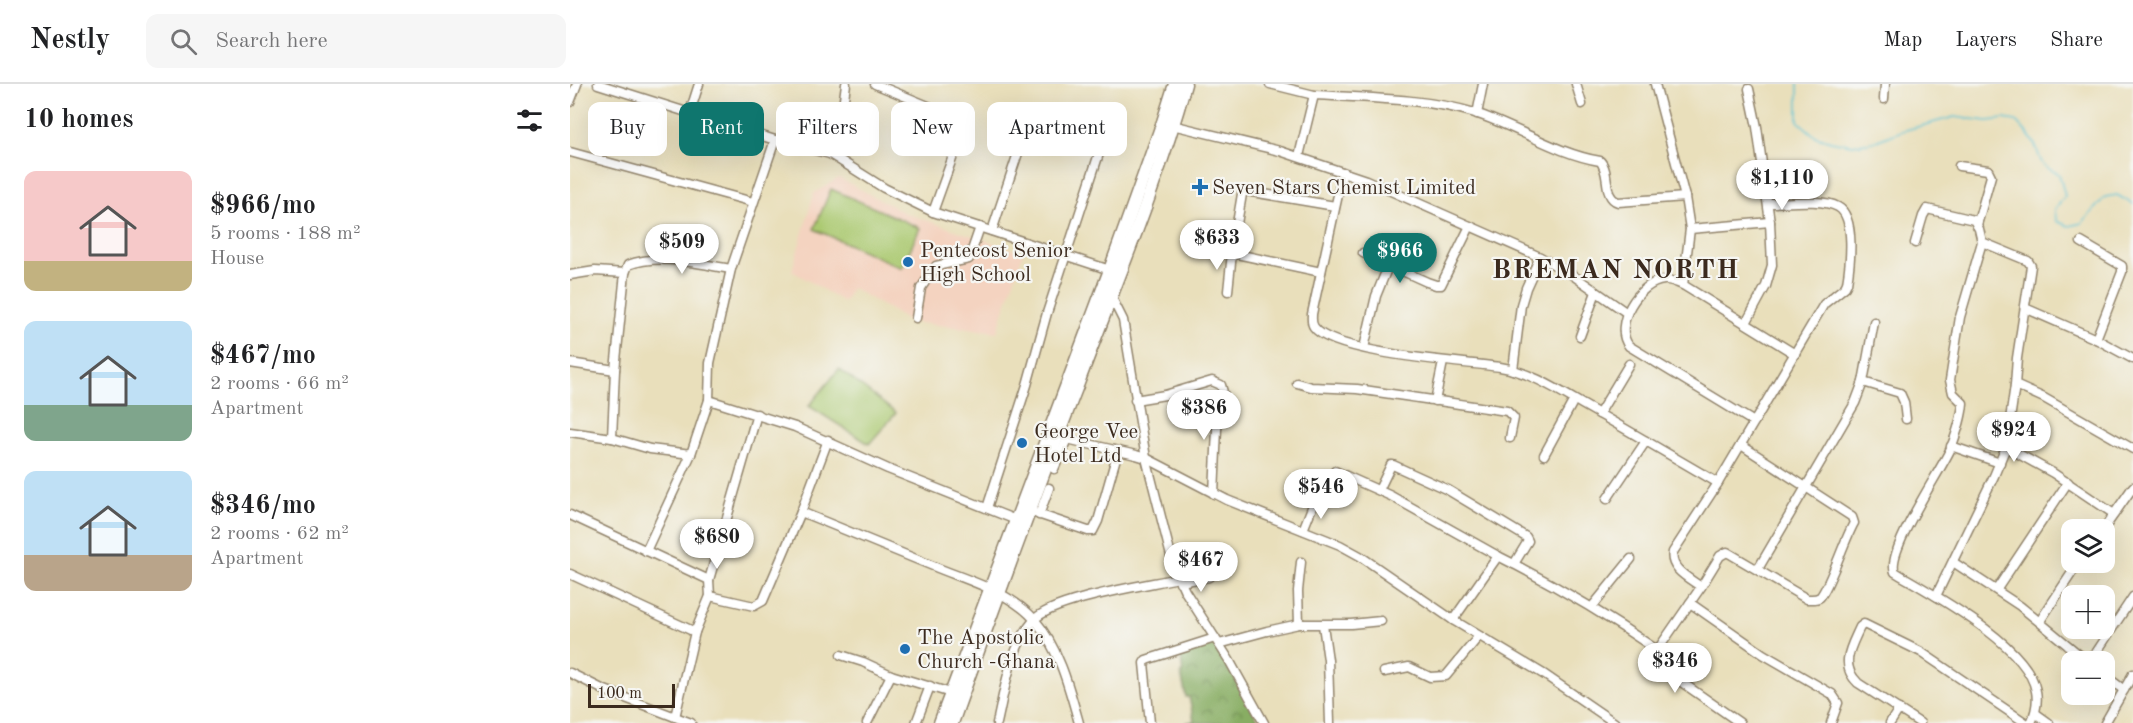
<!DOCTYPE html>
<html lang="en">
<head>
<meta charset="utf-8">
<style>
  body { margin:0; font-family:"Old Standard TT",serif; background:#f6f6f6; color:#202124; height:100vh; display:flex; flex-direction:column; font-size:22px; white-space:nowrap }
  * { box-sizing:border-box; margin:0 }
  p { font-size:20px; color:#757577 }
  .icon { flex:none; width:33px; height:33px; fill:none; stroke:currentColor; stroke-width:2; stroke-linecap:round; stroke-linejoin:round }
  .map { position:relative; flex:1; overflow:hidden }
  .side { display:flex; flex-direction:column; background:#fff; width:570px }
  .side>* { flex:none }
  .hud { position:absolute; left:18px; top:18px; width:570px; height:54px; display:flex; gap:12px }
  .fabs { position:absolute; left:1491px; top:435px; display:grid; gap:12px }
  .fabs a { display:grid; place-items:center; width:54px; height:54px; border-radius:12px; background:#fff; box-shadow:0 6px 24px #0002; font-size:30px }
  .scale { position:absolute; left:18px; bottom:15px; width:87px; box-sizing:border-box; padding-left:6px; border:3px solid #3b2a1e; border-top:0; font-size:16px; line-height:21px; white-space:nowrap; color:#3b2a1e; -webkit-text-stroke:4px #f6f6f2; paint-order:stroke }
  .price { position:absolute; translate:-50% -51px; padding:0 14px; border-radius:21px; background:#fff; color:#222; font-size:20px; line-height:39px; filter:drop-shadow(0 2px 3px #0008) }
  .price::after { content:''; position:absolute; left:50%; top:36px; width:18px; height:14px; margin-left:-9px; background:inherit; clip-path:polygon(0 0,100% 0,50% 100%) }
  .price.on { background:#0f766e; color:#fff }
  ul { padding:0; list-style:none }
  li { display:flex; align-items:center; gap:18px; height:150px; padding:0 24px }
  li span { display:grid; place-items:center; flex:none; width:168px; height:120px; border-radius:12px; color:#555 }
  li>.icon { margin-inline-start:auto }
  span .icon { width:72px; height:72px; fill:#fffc; stroke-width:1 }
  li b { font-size:26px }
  h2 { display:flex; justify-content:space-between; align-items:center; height:72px; padding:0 24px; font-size:26px }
  .pill { padding:0 21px; border-radius:12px; background:#fff; box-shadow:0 6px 24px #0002; font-size:21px; line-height:54px }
  .pill.on { background:#0f766e; color:#fff }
  header { display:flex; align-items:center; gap:36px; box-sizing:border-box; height:84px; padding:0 30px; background:#fff; border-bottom:2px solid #e0e0e0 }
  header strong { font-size:28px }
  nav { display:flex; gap:33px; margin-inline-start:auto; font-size:21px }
  .search { width:420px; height:54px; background:#f6f6f6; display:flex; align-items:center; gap:15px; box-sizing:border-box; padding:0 21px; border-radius:12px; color:#757577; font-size:22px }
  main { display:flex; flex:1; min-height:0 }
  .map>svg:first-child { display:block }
  .built { fill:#f4d3c0 }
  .forest { fill:url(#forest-crowns); stroke:#626c40; stroke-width:1.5 }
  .park { fill:#abc971; stroke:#737a48; stroke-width:1.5 }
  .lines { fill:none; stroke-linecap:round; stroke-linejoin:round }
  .stream { stroke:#59c2d5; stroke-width:1.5 }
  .minor-casing { stroke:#92846c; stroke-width:11 }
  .highway-casing { stroke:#92846c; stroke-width:15 }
  .minor { stroke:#fff; stroke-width:8 }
  .highway { stroke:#fff; stroke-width:12 }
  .poi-dot { fill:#1f6fb2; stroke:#f6f6f2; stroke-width:2 }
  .labels { text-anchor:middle; stroke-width:4.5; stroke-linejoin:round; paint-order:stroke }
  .poi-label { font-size:21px; fill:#3b2a1e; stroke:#f6f6f2; text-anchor:start }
  .district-label { font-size:27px; font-weight:bold; letter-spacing:1.5px; fill:#3b2a1e; stroke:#f6f6f2 }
</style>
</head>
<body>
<header>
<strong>Nestly</strong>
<div class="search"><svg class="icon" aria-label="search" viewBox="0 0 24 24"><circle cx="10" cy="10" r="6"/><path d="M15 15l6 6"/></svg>Search here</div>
<nav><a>Map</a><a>Layers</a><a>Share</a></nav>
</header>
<main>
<section class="side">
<h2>10 homes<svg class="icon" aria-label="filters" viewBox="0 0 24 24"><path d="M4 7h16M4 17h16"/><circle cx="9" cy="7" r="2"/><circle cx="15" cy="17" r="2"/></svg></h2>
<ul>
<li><span style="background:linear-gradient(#f6c9c9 75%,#c2b280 0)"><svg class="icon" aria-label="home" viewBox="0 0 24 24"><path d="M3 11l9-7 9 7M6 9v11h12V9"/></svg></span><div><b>$966/mo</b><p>5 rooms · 188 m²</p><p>House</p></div></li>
<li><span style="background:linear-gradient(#bfe0f5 70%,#7fa58c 0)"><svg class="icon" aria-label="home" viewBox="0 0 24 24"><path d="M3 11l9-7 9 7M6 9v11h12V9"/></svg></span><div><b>$467/mo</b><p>2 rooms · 66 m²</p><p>Apartment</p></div></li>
<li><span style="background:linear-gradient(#bfe0f5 70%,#b9a48a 0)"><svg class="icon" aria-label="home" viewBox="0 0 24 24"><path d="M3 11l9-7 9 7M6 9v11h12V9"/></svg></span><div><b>$346/mo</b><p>2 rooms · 62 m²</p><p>Apartment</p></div></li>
</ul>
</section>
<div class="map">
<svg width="1563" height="639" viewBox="0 0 1563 639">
  <defs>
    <pattern id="forest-crowns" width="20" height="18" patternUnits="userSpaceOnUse" patternTransform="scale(1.5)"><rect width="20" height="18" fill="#88ad63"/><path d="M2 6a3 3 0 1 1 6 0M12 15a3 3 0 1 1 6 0" fill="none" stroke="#708d51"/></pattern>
  </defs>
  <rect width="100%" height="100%" fill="#f6f6f2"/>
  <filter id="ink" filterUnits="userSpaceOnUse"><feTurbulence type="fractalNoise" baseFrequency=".0167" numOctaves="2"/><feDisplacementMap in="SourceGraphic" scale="12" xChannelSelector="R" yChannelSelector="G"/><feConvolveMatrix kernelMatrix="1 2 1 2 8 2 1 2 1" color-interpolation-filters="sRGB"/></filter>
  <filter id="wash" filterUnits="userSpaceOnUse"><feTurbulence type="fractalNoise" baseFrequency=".008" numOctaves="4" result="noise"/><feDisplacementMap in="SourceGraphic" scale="24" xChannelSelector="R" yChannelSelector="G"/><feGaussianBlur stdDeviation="1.35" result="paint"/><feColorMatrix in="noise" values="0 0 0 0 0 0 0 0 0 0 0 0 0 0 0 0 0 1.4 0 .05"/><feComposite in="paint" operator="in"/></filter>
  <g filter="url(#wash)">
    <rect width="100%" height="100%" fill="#e9dfbb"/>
    <path class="built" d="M269,94l66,35 118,40 -26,79 -86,-10 -59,-34 -8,14 -52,-31 22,-78z"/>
    <path class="forest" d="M644,557l46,82h-75l9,-2 -5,-24h-3l-5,-23 2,-1 -3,-21z"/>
    <g class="park">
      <path d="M261,105l89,39 -18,40 -88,-39z"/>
      <path d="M269,285l57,44 -27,31 -60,-38z"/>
    </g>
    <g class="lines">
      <path class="stream" d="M1228,0v37l17,15 16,5 21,4 21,-3 29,-11 52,-14 34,4 16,-2 12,2c6,7 15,15 19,24 8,18 2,19 24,29l6,22 -10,13 1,12 13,5 13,-3 23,-26 12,-2 16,9"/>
    </g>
  </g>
  <g filter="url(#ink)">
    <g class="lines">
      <defs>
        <g id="minor">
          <path d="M28,0l177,56 55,14 54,34 49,24 177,58"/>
          <path d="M305,0l75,31 8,5 2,10 -3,15 -24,67"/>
          <path d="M700,0l44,11"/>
          <path d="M1006,0l6,20"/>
          <path d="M1085,0l30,113 5,32 -7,56"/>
          <path d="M1314,15l1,-15"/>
          <path d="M0,18l7,-18"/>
          <path d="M120,28l9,-28"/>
          <path d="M907,30l6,-30"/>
          <path d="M598,40l112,27 86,29 174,77 31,17 56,39"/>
          <path d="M0,68l183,50"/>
          <path d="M260,70l10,-26 6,-44"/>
          <path d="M729,72l15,-61c52,3 111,3 161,18 41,13 82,41 125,48 11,11 2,36 18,41l67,-5"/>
          <path d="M1389,82l29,4 3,6 -14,49"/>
          <path d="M773,88l-31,142c0,5 -1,9 2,13 18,27 152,35 186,40 31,5 61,25 87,40 44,25 88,51 131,76"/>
          <path d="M1120,145l80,-7"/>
          <path d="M422,147l33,-99"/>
          <path d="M1511,158l41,24v6l-26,67"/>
          <path d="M1345,159l8,-27 4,-7 47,11 5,9 3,13 -22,75 -10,63 3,13 10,10c-1,14 -7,32 -12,45 -10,23 -66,104 -56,124 39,23 133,73 141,119 2,10 -1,23 -5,32"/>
          <path d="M662,169l89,19"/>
          <path d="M793,169l64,29 9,3h5l29,-59"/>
          <path d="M0,191l25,-4 30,2"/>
          <path d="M658,207l4,-38 10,-59 4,-3 89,15"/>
          <path d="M541,212l12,24 23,138 27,106 12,27 44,69 35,63"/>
          <path d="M1455,224l71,31 37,20"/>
          <path d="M346,234l5,-30 15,-22 33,-7 11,-32"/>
          <path d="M1176,239l20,-37 6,-21 -2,-43 -13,-95 -8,-38"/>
          <path d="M1010,252l16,-44"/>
          <path d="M794,264l12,-52 13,-32"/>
          <path d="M0,279l45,7"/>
          <path d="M943,286l8,-65 5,-17 14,-31"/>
          <path d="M1293,298l37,11 4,9 2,17"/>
          <path d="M727,299l14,4 46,2 150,22 7,7 -4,20"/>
          <path d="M1445,301l29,13 89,51"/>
          <path d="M139,316l86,27 93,42 128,51"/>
          <path d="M565,316l30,-5 47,-14 9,4 3,11 -7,33 -3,65"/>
          <path d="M865,317l8,-39"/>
          <path d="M1029,330l30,-50"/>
          <path d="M1184,338l-125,-76c-17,-21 10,-64 35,-66 7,-1 13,3 19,5l112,69"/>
          <path d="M0,348l42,6 38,11 41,5"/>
          <path d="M42,354l3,-68 10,-97 3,-8c31,-12 71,-1 103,4"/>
          <path d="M1381,362l49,17"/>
          <path d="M1436,363l47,26 61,41"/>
          <path d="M974,371l30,-55"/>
          <path d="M484,385l13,-30 69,16 10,3 81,42 113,45 20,11 93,64 92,55 70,48"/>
          <path d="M765,387l56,25 107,60"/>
          <path d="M809,406l12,-25h2l55,25 78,47 2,4 -14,23"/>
          <path d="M1037,415l39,-58"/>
          <path d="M417,424l40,-123 20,-72 61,-187"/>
          <path d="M459,427l59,20h5l5,-10 20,-70"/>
          <path d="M231,428c44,18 88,36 132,54 33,14 76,25 101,53 25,29 35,68 45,104"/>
          <path d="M0,431l139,65 1,16 -15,36 -20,85"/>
          <path d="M469,431l10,-27"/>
          <path d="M733,446l12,-30"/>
          <path d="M1533,446l30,-43"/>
          <path d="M76,467l45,-97 18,-54 1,-37 21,-94 44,-129"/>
          <path d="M1383,478l67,44 68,56"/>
          <path d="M1188,485l97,-166 8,-21 11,-60"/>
          <path d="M0,490l125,58"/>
          <path d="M139,496l48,-166"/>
          <path d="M610,498l29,-5 3,-8 -2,-10"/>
          <path d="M1131,503l19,-31 7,-4 80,47c4,0 9,1 13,-2 9,-9 25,-59 34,-74l-2,-6 -111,-72"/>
          <path d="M1427,505l71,-107"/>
          <path d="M140,512l44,10 9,-5 38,-89 27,-72"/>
          <path d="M1366,512l58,-120 12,-29 9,-62 2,-27 14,-92 -3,-5 -46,-19"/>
          <path d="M1120,519l73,51 69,40 6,9 -7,20"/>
          <path d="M1022,523l39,-48"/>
          <path d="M883,536l45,-64c56,28 108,59 159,94"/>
          <path d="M1470,537l39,-59"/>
          <path d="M729,540l-1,-33 3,-29"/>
          <path d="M753,541l5,35 2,63"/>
          <path d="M649,560l48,-13 32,-7h52l30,-3"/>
          <path d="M271,571l22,7 28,13"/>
          <path d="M1520,578l43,-65"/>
          <path d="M814,588l25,-5 21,10 16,-1 33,-40"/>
          <path d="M0,589l32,16 89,34"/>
          <path d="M1534,591l20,15"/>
          <path d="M1465,629l14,10"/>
          <path d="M297,639l24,-48 60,18"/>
          <path d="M346,639l14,-37"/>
          <path d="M427,639c8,-35 13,-75 37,-103 18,-21 114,-35 144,-42"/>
          <path d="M580,639l-6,-60 2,-3 69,-22"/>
          <path d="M1170,639l-83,-58 -5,-7 49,-71c-12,-9 -32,-18 -28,-35l45,-69 106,-179 21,-17 2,-4c3,-18 9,-66 -9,-76 -16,-9 -52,-4 -70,-4"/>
          <path d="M1320,639l9,-14"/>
          <path d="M1350,639l-62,-40c-19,-18 -7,-36 2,-56l4,-3 57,28 105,71"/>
          <path d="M1535,639l28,-49"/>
        </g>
        <g id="highway">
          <path d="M370,639l170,-453 53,-148 12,-38"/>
          <path d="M382,639c41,-114 82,-227 126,-340 37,-99 79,-197 107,-299"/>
        </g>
      </defs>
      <use href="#minor" class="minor-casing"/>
      <use href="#highway" class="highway-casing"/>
      <use href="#minor" class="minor"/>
      <use href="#highway" class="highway"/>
    </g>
  </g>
  <g class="poi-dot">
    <path d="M627 94h6v6h6v6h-6v6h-6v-6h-6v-6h6z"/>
    <circle cx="338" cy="178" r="6"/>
    <circle cx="452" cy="359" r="6"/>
    <circle cx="335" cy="565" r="6"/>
  </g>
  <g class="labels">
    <g class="poi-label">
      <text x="642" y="110">Seven Stars Chemist Limited</text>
      <text x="350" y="173">Pentecost Senior<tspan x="350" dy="24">High School</tspan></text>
      <text x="464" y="354">George Vee<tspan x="464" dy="24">Hotel Ltd</tspan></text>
      <text x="347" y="560">The Apostolic<tspan x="347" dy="24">Church -Ghana</tspan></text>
    </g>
    <g class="district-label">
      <text x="1046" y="194">BREMAN NORTH</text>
    </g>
  </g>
</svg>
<div class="fabs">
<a><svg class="icon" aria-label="layers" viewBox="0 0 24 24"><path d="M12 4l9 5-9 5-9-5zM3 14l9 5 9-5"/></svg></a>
<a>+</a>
<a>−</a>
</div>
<div class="scale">100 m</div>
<b class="price" style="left:1212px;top:127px">$1,110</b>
<b class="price" style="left:647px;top:187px">$633</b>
<b class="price" style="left:112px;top:191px">$509</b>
<b class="price on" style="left:830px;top:200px">$966</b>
<b class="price" style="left:634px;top:357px">$386</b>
<b class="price" style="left:1444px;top:379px">$924</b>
<b class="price" style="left:751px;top:436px">$546</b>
<b class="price" style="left:147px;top:486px">$680</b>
<b class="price" style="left:631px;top:509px">$467</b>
<b class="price" style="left:1105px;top:610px">$346</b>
<div class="hud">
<a class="pill">Buy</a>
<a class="pill on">Rent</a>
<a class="pill">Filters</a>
<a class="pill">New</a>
<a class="pill">Apartment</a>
</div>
</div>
</main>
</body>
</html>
